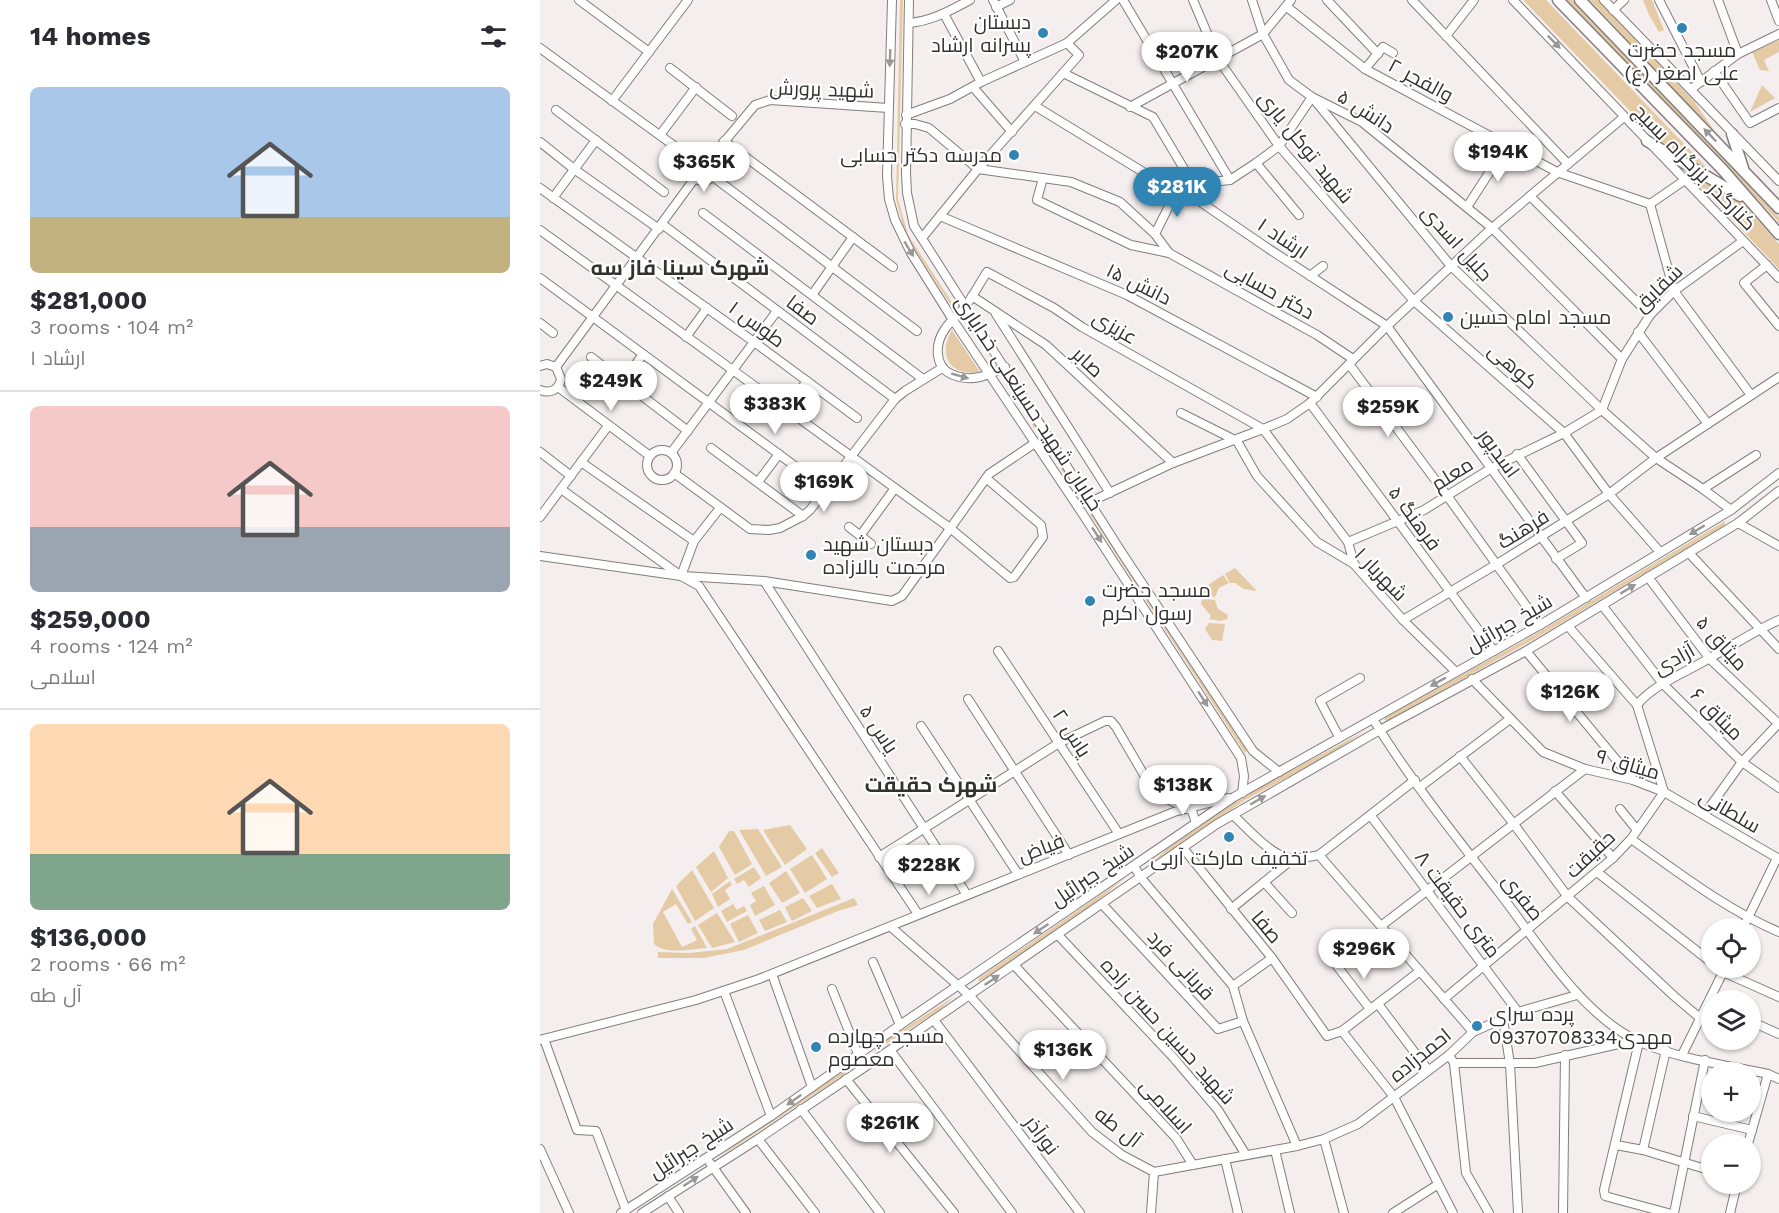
<!DOCTYPE html>
<html lang="en">
<head>
<meta charset="utf-8">
<style>
  body { margin:0; font-family:"Work Sans",Cairo,sans-serif; background:#f7f7f7; color:#2b2b33; height:100vh; display:flex; flex-direction:column; font-size:22px; white-space:nowrap }
  * { box-sizing:border-box; margin:0 }
  p { font-size:20px; color:#7c7c81 }
  .icon { flex:none; width:33px; height:33px; fill:none; stroke:currentColor; stroke-width:2; stroke-linecap:round; stroke-linejoin:round }
  .map { position:relative; flex:1; overflow:hidden }
  .sheet { display:flex; flex-direction:column; background:#fff; width:540px }
  .sheet>* { flex:none }
  .fabs { position:absolute; left:1161px; top:918px; display:grid; gap:12px }
  .fabs a { display:grid; place-items:center; width:60px; height:60px; border-radius:50%; background:#fff; box-shadow:0 2px 4px #0004; font-size:30px }
  .price { position:absolute; translate:-50% -51px; padding:0 14px; border-radius:21px; background:#fff; color:#222; font-size:20px; line-height:39px; filter:drop-shadow(0 2px 3px #0008) }
  .price::after { content:''; position:absolute; left:50%; top:36px; width:18px; height:14px; margin-left:-9px; background:inherit; clip-path:polygon(0 0,100% 0,50% 100%) }
  .price.selected { background:#3085b5; color:#fff }
  ul { padding:0; list-style:none }
  li { display:grid; align-content:center; gap:12px; height:318px; padding:0 30px }
  li+li { border-top:2px solid #e1e1e2 }
  li span { display:grid; place-items:center; height:186px; border-radius:9px; color:#555 }
  li>.icon { margin-inline-start:auto }
  span .icon { width:108px; height:108px; fill:#fffc; stroke-width:1 }
  li b { font-size:26px }
  h2 { display:flex; justify-content:space-between; align-items:center; height:72px; padding:0 30px; font-size:26px }
  main { display:flex; flex:1; min-height:0 }
  .map>svg:first-child { display:block }
  .green { fill:#e5cba5 }
  .lines { fill:none; stroke-linecap:round; stroke-linejoin:round }
  .minor-casing { stroke:#837d7d; stroke-width:10 }
  .highway-casing { stroke:#837d7d; stroke-width:13 }
  .minor { stroke:#fff; stroke-width:8 }
  .highway { stroke:#fff; stroke-width:10 }
  .oneway { fill:#999898 }
  .poi-dot { fill:#3085b5; stroke:#fff; stroke-width:2 }
  .labels { text-anchor:middle; stroke-width:4.5; stroke-linejoin:round; paint-order:stroke }
  .poi-label { font-size:20px; fill:#333030; stroke:#fff; text-anchor:start }
  .street-label { font-size:20px; fill:#333030; stroke:#fff }
  .neighbourhood-label { font-size:21px; font-weight:bold; fill:#333030; stroke:#fff }
</style>
</head>
<body>
<main>
<section class="sheet">
<h2>14 homes<svg class="icon" aria-label="filters" viewBox="0 0 24 24"><path d="M4 7h16M4 17h16"/><circle cx="9" cy="7" r="2"/><circle cx="15" cy="17" r="2"/></svg></h2>
<ul>
<li><span style="background:linear-gradient(#a9c7e8 70%,#c2b280 0)"><svg class="icon" aria-label="home" viewBox="0 0 24 24"><path d="M3 11l9-7 9 7M6 9v11h12V9"/></svg></span><div><b>$281,000</b><p>3 rooms · 104 m²</p><p>ارشاد ۱</p></div></li>
<li><span style="background:linear-gradient(#f6c9c9 65%,#9aa5b1 0)"><svg class="icon" aria-label="home" viewBox="0 0 24 24"><path d="M3 11l9-7 9 7M6 9v11h12V9"/></svg></span><div><b>$259,000</b><p>4 rooms · 124 m²</p><p>اسلامی</p></div></li>
<li><span style="background:linear-gradient(#ffd9b3 70%,#7fa58c 0)"><svg class="icon" aria-label="home" viewBox="0 0 24 24"><path d="M3 11l9-7 9 7M6 9v11h12V9"/></svg></span><div><b>$136,000</b><p>2 rooms · 66 m²</p><p>آل طه</p></div></li>
</ul>
</section>
<div class="map">
<svg width="1239" height="1213" viewBox="0 0 1239 1213">
  <rect width="100%" height="100%" fill="#f5eeee"/>
  <g class="green">
    <path d="M360,0h3l-5,199 10,36 47,72 -1,3 -48,-74 -10,-37z"/>
    <path d="M983,0h23l167,174 -56,-35z"/>
    <path d="M1027,0h5l207,217v5z"/>
    <path d="M1050,0h9l95,101 25,37z"/>
    <path d="M1103,0h9l12,30 -5,2 -10,-17z"/>
    <path d="M1239,40v12l-15,8 5,11 -9,-1 -8,-18z"/>
    <path d="M1222,85l13,13 -25,14z"/>
    <path d="M1146,171l57,33 36,40v25z"/>
    <path d="M412,330l28,42c-30,5 -43,-17 -28,-42z"/>
    <path d="M464,377l243,373 -2,3 -243,-375z"/>
    <path d="M1185,521v4l-8,5 -181,108 -148,83 -4,-1 1,-3 149,-82z"/>
    <path d="M695,568l22,23 -13,-2 -9,-6h-5l-5,-9z"/>
    <path d="M683,575l6,8 -10,5 -4,9 -12,-2 1,-5 -2,-1z"/>
    <path d="M662,598l13,2 3,9 10,6 -1,4 -7,2 -11,-2 2,-3 -10,-12z"/>
    <path d="M669,623l16,1 -3,17 -10,-1 -7,-11z"/>
    <path d="M825,731l-34,23 -86,46 -101,70 23,-21 77,-53z"/>
    <path d="M250,825l17,24 -22,16 -22,-35z"/>
    <path d="M218,829l24,38 -16,9 -27,-46z"/>
    <path d="M189,831h5l18,33 -17,11 -16,-28z"/>
    <path d="M282,848l17,25 -7,4 -17,-24z"/>
    <path d="M174,851l14,27 -17,14 -15,-25z"/>
    <path d="M272,855l15,24 -22,14 -15,-24z"/>
    <path d="M214,867l7,11 -12,9 -5,-7 -7,4 -3,-5z"/>
    <path d="M152,870l22,38 -19,13 -19,-35z"/>
    <path d="M246,871l14,22 -18,10 -13,-20z"/>
    <path d="M585,878l-29,24 -113,78 -5,1 1,-3z"/>
    <path d="M190,881l2,4 -7,5 5,9 -12,8 -6,-13z"/>
    <path d="M292,884l9,15 -24,9 -8,-12z"/>
    <path d="M224,886l11,19 -20,11 -5,-11 6,-4 -5,-8z"/>
    <path d="M132,889l20,33 -4,2 -12,-20 -13,8 19,35 15,-7 -6,-11 4,-3 12,22c-15,1 -41,7 -53,-4l-1,-20z"/>
    <path d="M263,898l9,13 -20,10 -7,-14z"/>
    <path d="M314,898l4,7 -20,6 -94,39 -40,8h-46v-6l31,1 38,-4z"/>
    <path d="M193,904l4,6 7,-4 3,5 -20,11 -6,-11z"/>
    <path d="M240,910l7,12 -22,9 -6,-11z"/>
    <path d="M177,913l18,29 -23,6 -14,-23z"/>
    <path d="M208,915l10,18 -19,9 -9,-18z"/>
    <path d="M415,996l-16,14 -67,43 10,-10z"/>
    <path d="M311,1064l-2,7 -131,87 31,-24z"/>
  </g>
  <g class="lines">
    <defs>
      <g id="minor">
        <path d="M39,0l70,52"/>
        <path d="M352,0l-5,176 2,23 6,21 16,33 42,67 129,193 159,245 3,18 -2,17"/>
        <path d="M369,0l-3,172 1,21 7,33 208,327 131,198 26,21"/>
        <path d="M453,0l32,62"/>
        <path d="M583,0l107,180"/>
        <path d="M653,0l25,59 61,87 135,155 150,132 45,61 51,58"/>
        <path d="M712,0l11,34 26,46 23,17 50,25 130,106 130,131"/>
        <path d="M787,0l51,54"/>
        <path d="M872,0l156,164"/>
        <path d="M973,0l266,278"/>
        <path d="M1064,0l175,181"/>
        <path d="M1119,0l42,82"/>
        <path d="M1178,0l20,54"/>
        <path d="M1231,0l8,21"/>
        <path d="M456,7l14,-7"/>
        <path d="M747,7l78,62 192,103 93,32"/>
        <path d="M1073,10l11,-10"/>
        <path d="M404,14l37,68"/>
        <path d="M369,23c23,-2 40,-12 61,-23"/>
        <path d="M906,36l28,-36"/>
        <path d="M0,48l155,113"/>
        <path d="M130,68l62,48"/>
        <path d="M825,69l18,-22 10,6"/>
        <path d="M1174,71l36,52 29,-15"/>
        <path d="M523,73l90,44 40,67"/>
        <path d="M433,87l39,45"/>
        <path d="M1151,89l47,-35 41,-20"/>
        <path d="M72,101l76,-101"/>
        <path d="M495,106l141,86 23,9 70,48 118,77 199,272"/>
        <path d="M590,107l133,-73 28,-34"/>
        <path d="M16,110l108,82"/>
        <path d="M366,115l44,-16 31,-17 86,-39 49,-43"/>
        <path d="M365,124h10l14,4 49,41 93,13 49,20 35,32 14,19 148,82 36,24"/>
        <path d="M120,135l36,-48"/>
        <path d="M184,141l169,126"/>
        <path d="M0,142l34,27 85,60"/>
        <circle cx="163" cy="169" r="12"/>
        <path d="M169,160l46,-55 15,-5 118,8"/>
        <path d="M716,163l43,52"/>
        <path d="M172,176l205,155"/>
        <path d="M503,178l-6,22 94,45 38,8"/>
        <path d="M0,188l214,154 103,76"/>
        <path d="M990,196l120,119"/>
        <path d="M13,198l43,-58"/>
        <path d="M1110,204l24,87 77,104"/>
        <path d="M1110,204l35,-24"/>
        <path d="M927,207l40,-62"/>
        <path d="M163,213l220,166"/>
        <path d="M400,216l187,79 190,102"/>
        <path d="M122,224l233,175"/>
        <path d="M0,230l410,298 60,50 4,-1 29,-40 -2,-12 -55,-47"/>
        <path d="M615,234l21,-42 17,-8 37,-4 26,-17 23,-17 33,-49 139,169 151,144 54,48 47,31 28,21"/>
        <path d="M382,238l56,-69 101,-114 -12,-12"/>
        <path d="M1227,265l-23,18 35,43"/>
        <path d="M770,276l13,-10"/>
        <path d="M0,278l286,211"/>
        <path d="M272,295l41,-58"/>
        <path d="M432,296l74,49 127,118"/>
        <path d="M456,314l114,179"/>
        <path d="M0,323l13,10"/>
        <path d="M1098,332l70,92"/>
        <path d="M146,337l21,-29"/>
        <path d="M51,357l97,74"/>
        <path d="M809,364l99,133 92,128"/>
        <path d="M0,366l7,-2 9,3 5,12c-2,11 -11,15 -21,11"/>
        <path d="M16,367l139,-189"/>
        <path d="M465,367c-18,9 -34,16 -54,7 -17,-8 -16,-31 -6,-45 5,-8 13,-14 19,-21 9,-11 15,-24 23,-36l67,36 28,19 181,102 85,113 6,22"/>
        <path d="M83,382l20,-28"/>
        <path d="M18,387l92,69"/>
        <path d="M770,403l184,248"/>
        <path d="M245,410l22,-29"/>
        <path d="M641,413l56,28 20,35 60,66 37,22 49,56 53,52"/>
        <path d="M171,448l92,68"/>
        <circle cx="122" cy="465" r="15"/>
        <path d="M0,452l31,24"/>
        <path d="M131,453l106,-142"/>
        <path d="M977,454l65,89 -26,16"/>
        <path d="M41,462l113,79"/>
        <path d="M134,473l76,56 19,1 11,-2 23,-12 7,-6 85,-111 10,-8 37,-23"/>
        <path d="M218,482l21,-28"/>
        <path d="M21,489l120,87 18,10 219,328"/>
        <path d="M1163,489l53,-34"/>
        <path d="M550,502l83,-39 90,-34 24,-10 23,-16 77,-77 105,-98 132,-111"/>
        <path d="M0,517l68,-91"/>
        <path d="M1198,523l41,23"/>
        <path d="M309,527l22,17"/>
        <path d="M320,536l35,-48"/>
        <path d="M808,542l76,-32 66,-41 74,-36 38,-23 20,-51 28,-44 24,-24 69,-50"/>
        <path d="M1149,553l90,96"/>
        <path d="M0,556l141,20 13,-35 26,-33"/>
        <path d="M143,576l81,5 128,20 10,-5 87,-122 46,-31"/>
        <path d="M1108,577l62,82 69,65"/>
        <path d="M224,581l203,314"/>
        <path d="M1062,605l61,79 79,78 37,26"/>
        <path d="M863,620l94,-56 112,-70 47,-36 123,-81"/>
        <path d="M1028,626l69,79"/>
        <path d="M458,651l121,183"/>
        <path d="M986,651l107,129"/>
        <path d="M932,679l71,73 42,17 48,11 31,12 115,67"/>
        <path d="M428,699l101,156"/>
        <path d="M833,719c37,61 84,119 128,176 37,48 82,122 139,147 38,17 87,23 128,32l11,5"/>
        <path d="M381,726l97,148"/>
        <path d="M799,737l-19,-36 40,-23"/>
        <path d="M920,756l53,67 55,74 106,99 26,22"/>
        <path d="M880,787l90,-68"/>
        <path d="M1015,791l58,67"/>
        <path d="M1124,792l-27,-87c17,-21 48,-32 71,-46 24,-13 46,-28 71,-39"/>
        <path d="M1080,809l17,21"/>
        <path d="M693,815c14,13 34,36 52,42 11,3 24,0 34,-2l96,-75"/>
        <path d="M1164,815l38,-53 37,-39"/>
        <path d="M831,816l147,196"/>
        <path d="M1091,839c47,33 94,70 148,93"/>
        <path d="M643,848l89,110 55,78 15,-5 52,66 59,116"/>
        <path d="M779,855l154,177"/>
        <path d="M339,857l180,-114 46,-22h6l5,6 35,60 10,9 31,15 4,12"/>
        <path d="M594,866l7,12 92,108 10,35 54,125"/>
        <path d="M1057,872l115,91"/>
        <path d="M724,882l28,31"/>
        <path d="M562,904l116,125 25,-8"/>
        <path d="M691,909l64,-52"/>
        <path d="M841,926l204,-157"/>
        <path d="M351,927l78,68 123,137 30,23 32,17"/>
        <path d="M1203,928l34,-70"/>
        <path d="M518,935l114,121 46,54 28,45"/>
        <path d="M333,962l27,63"/>
        <path d="M474,965l162,173 17,27"/>
        <path d="M797,966l33,43"/>
        <path d="M1177,968l6,4 56,25"/>
        <path d="M232,974l40,113"/>
        <path d="M693,986l39,-28"/>
        <path d="M292,989l26,65 8,12"/>
        <path d="M184,991l47,125"/>
        <path d="M904,999l169,-141 18,-19 33,-47"/>
        <path d="M838,1004l50,66"/>
        <path d="M963,1019l7,45 8,149"/>
        <path d="M394,1020l146,193"/>
        <path d="M1210,1021l29,13"/>
        <path d="M802,1031l78,-60"/>
        <path d="M4,1039l33,91 19,1 30,79"/>
        <path d="M0,1040l156,-40 63,-21 415,-167 54,-14"/>
        <path d="M1099,1042l-35,148 1,6 7,2 56,15"/>
        <path d="M350,1050l122,163"/>
        <path d="M909,1055l5,8h81l101,-23"/>
        <path d="M1142,1055l43,-87"/>
        <path d="M914,1063l12,110 23,40"/>
        <path d="M306,1079l108,134"/>
        <path d="M261,1109l79,104"/>
        <path d="M1153,1116l59,14"/>
        <path d="M218,1139l57,74"/>
        <path d="M784,1139l20,74"/>
        <path d="M1208,1144l20,-70"/>
        <path d="M1076,1145l27,5 69,21"/>
        <path d="M0,1149l29,64"/>
        <path d="M735,1150l15,63"/>
        <path d="M1103,1150l23,-100"/>
        <path d="M685,1159l13,54"/>
        <path d="M170,1163l36,50"/>
        <path d="M614,1172l143,-26 27,-7 34,-15 91,-69 24,-23 45,-20 59,-17"/>
        <path d="M128,1196l11,17"/>
        <path d="M81,1213l150,-97 129,-91 334,-228 306,-172 191,-115 48,-37"/>
        <path d="M102,1213l116,-74 132,-89 327,-226 163,-94 146,-79 212,-128 41,-32"/>
        <path d="M611,1213l3,-41"/>
        <path d="M853,1213l44,-28"/>
        <path d="M1023,1213l2,-158"/>
        <path d="M1134,1213l31,-153"/>
        <path d="M1190,1213l7,-29"/>
      </g>
      <g id="highway">
        <path d="M1018,0l165,170 56,64"/>
        <path d="M1040,0l199,208"/>
        <path d="M1192,134l11,34"/>
        <path d="M1107,141l93,55"/>
      </g>
    </defs>
    <use href="#minor" class="minor-casing"/>
    <use href="#highway" class="highway-casing"/>
    <use href="#minor" class="minor"/>
    <use href="#highway" class="highway"/>
  </g>
  <defs><path id="oneway-solid" d="M-6-.8H1V-3.2L6.5 0L1 3.2V.8H-6Z" transform="scale(1.5)"/></defs>
  <g class="oneway">
    <use href="#oneway-solid" transform="translate(1014 42) rotate(46)"/>
    <use href="#oneway-solid" transform="translate(350 58) rotate(92)"/>
    <use href="#oneway-solid" transform="translate(1170 135) rotate(-134)"/>
    <use href="#oneway-solid" transform="translate(369 249) rotate(59)"/>
    <use href="#oneway-solid" transform="translate(420 376) rotate(16)"/>
    <use href="#oneway-solid" transform="translate(1157 530) rotate(149)"/>
    <use href="#oneway-solid" transform="translate(557 535) rotate(57)"/>
    <use href="#oneway-solid" transform="translate(1088 589) rotate(-31)"/>
    <use href="#oneway-solid" transform="translate(898 682) rotate(151)"/>
    <use href="#oneway-solid" transform="translate(663 699) rotate(57)"/>
    <use href="#oneway-solid" transform="translate(718 800) rotate(-30)"/>
    <use href="#oneway-solid" transform="translate(501 929) rotate(146)"/>
    <use href="#oneway-solid" transform="translate(452 980) rotate(-34)"/>
    <use href="#oneway-solid" transform="translate(254 1100) rotate(145)"/>
    <use href="#oneway-solid" transform="translate(151 1181) rotate(-33)"/>
  </g>
  <g class="poi-dot">
    <circle cx="1142" cy="28" r="6"/>
    <circle cx="503" cy="33" r="6"/>
    <circle cx="474" cy="155" r="6"/>
    <circle cx="908" cy="317" r="6"/>
    <circle cx="271" cy="555" r="6"/>
    <circle cx="550" cy="601" r="6"/>
    <circle cx="689" cy="837" r="6"/>
    <circle cx="937" cy="1026" r="6"/>
    <circle cx="276" cy="1047" r="6"/>
  </g>
  <g class="labels">
    <g class="poi-label">
      <text x="491" y="29" text-anchor="end">دبستان<tspan x="491" dy="23">پسرانه ارشاد</tspan></text>
      <text x="1142" y="57" text-anchor="middle">مسجد حضرت<tspan x="1142" dy="23">علی اصغر (ع)</tspan></text>
      <text x="462" y="162" text-anchor="end">مدرسه دکتر حسابی</text>
      <text x="920" y="324">مسجد امام حسین</text>
      <text x="283" y="551">دبستان شهید<tspan x="283" dy="23">مرحمت بالازاده</tspan></text>
      <text x="562" y="597">مسجد حضرت<tspan x="562" dy="23">رسول اکرم</tspan></text>
      <text x="689" y="865" text-anchor="middle">تخفیف مارکت آربی</text>
      <text x="949" y="1021">پرده سرای<tspan x="949" dy="23">مهدی09370708334</tspan></text>
      <text x="288" y="1043">مسجد چهارده<tspan x="288" dy="23">معصوم</tspan></text>
    </g>
    <g class="street-label">
      <text transform="translate(881 80) rotate(28)" y="7">والفجر ۲</text>
      <text transform="translate(282 89) rotate(2)" y="7">شهید پرورش</text>
      <text transform="translate(826 111) rotate(33)" y="7">دانش ۵</text>
      <text transform="translate(766 147) rotate(51)" y="7">شهید توکل یاری</text>
      <text transform="translate(1155 167) rotate(46)" y="7">کنارگذر بزرگراه بسیج</text>
      <text transform="translate(743 238) rotate(34)" y="7">ارشاد ۱</text>
      <text transform="translate(917 243) rotate(48)" y="7">جلیل اسدی</text>
      <text transform="translate(599 284) rotate(26)" y="7">دانش ۱۵</text>
      <text transform="translate(1118 288) rotate(-44)" y="7">شقایق</text>
      <text transform="translate(730 290) rotate(29)" y="7">دکتر حسابی</text>
      <text transform="translate(263 310) rotate(37)" y="7">صفا</text>
      <text transform="translate(217 324) rotate(36)" y="7">طوس ۱</text>
      <text transform="translate(575 327) rotate(30)" y="7">عزیزی</text>
      <text transform="translate(548 362) rotate(43)" y="7">صابر</text>
      <text transform="translate(973 366) rotate(41)" y="7">کوهی</text>
      <text transform="translate(489 403) rotate(57)" y="7">خیابان شهید حسینعلی خدایاری</text>
      <text transform="translate(959 453) rotate(54)" y="7">اسدپور</text>
      <text transform="translate(912 474) rotate(-32)" y="7">معلم</text>
      <text transform="translate(875 518) rotate(54)" y="7">فرهنگ ۵</text>
      <text transform="translate(983 529) rotate(-32)" y="7">فرهنگ</text>
      <text transform="translate(841 574) rotate(46)" y="7">شهریار ۱</text>
      <text transform="translate(969 623) rotate(-30)" y="7">شیخ جبرائیل</text>
      <text transform="translate(1182 643) rotate(48)" y="7">میثاق ۵</text>
      <text transform="translate(1134 659) rotate(-29)" y="7">آزادی</text>
      <text transform="translate(1177 714) rotate(45)" y="7">میثاق ۶</text>
      <text transform="translate(339 729) rotate(57)" y="7">یاس ۵</text>
      <text transform="translate(532 733) rotate(57)" y="7">یاس ۲</text>
      <text transform="translate(1088 764) rotate(16)" y="7">میثاق ۹</text>
      <text transform="translate(1190 811) rotate(30)" y="7">سلطانی</text>
      <text transform="translate(501 848) rotate(-21)" y="7">فیاض</text>
      <text transform="translate(1050 854) rotate(-43)" y="7">حقیقت</text>
      <text transform="translate(552 875) rotate(-34)" y="7">شیخ جبرائیل</text>
      <text transform="translate(983 897) rotate(52)" y="7">صفری</text>
      <text transform="translate(918 904) rotate(53)" y="7">۸ متری حقیقت</text>
      <text transform="translate(727 927) rotate(50)" y="7">صفا</text>
      <text transform="translate(641 965) rotate(47)" y="7">قربانی فرد</text>
      <text transform="translate(628 1031) rotate(48)" y="7">شهید حسین حسن زاده</text>
      <text transform="translate(880 1055) rotate(-39)" y="7">احمدزاده</text>
      <text transform="translate(626 1106) rotate(48)" y="7">اسلامی</text>
      <text transform="translate(578 1127) rotate(38)" y="7">آل طه</text>
      <text transform="translate(502 1135) rotate(53)" y="7">نورآذر</text>
      <text transform="translate(151 1148) rotate(-33)" y="7">شیخ جبرائیل</text>
    </g>
    <g class="neighbourhood-label">
      <text x="140" y="275">شهرک سینا فاز سه</text>
      <text x="391" y="792">شهرک حقیقت</text>
    </g>
  </g>
</svg>
<div class="fabs">
<a><svg class="icon" aria-label="locate" viewBox="0 0 24 24"><circle cx="12" cy="12" r="6"/><path d="M12 2v4M12 18v4M2 12h4M18 12h4"/></svg></a>
<a><svg class="icon" aria-label="layers" viewBox="0 0 24 24"><path d="M12 4l9 5-9 5-9-5zM3 14l9 5 9-5"/></svg></a>
<a>+</a>
<a>−</a>
</div>
<b class="price" style="left:647px;top:83px">$207K</b>
<b class="price" style="left:958px;top:183px">$194K</b>
<b class="price" style="left:164px;top:193px">$365K</b>
<b class="price selected" style="left:637px;top:218px">$281K</b>
<b class="price" style="left:71px;top:412px">$249K</b>
<b class="price" style="left:235px;top:435px">$383K</b>
<b class="price" style="left:848px;top:438px">$259K</b>
<b class="price" style="left:284px;top:513px">$169K</b>
<b class="price" style="left:1030px;top:723px">$126K</b>
<b class="price" style="left:643px;top:816px">$138K</b>
<b class="price" style="left:389px;top:896px">$228K</b>
<b class="price" style="left:824px;top:980px">$296K</b>
<b class="price" style="left:523px;top:1081px">$136K</b>
<b class="price" style="left:350px;top:1154px">$261K</b>
</div>
</main>
</body>
</html>
